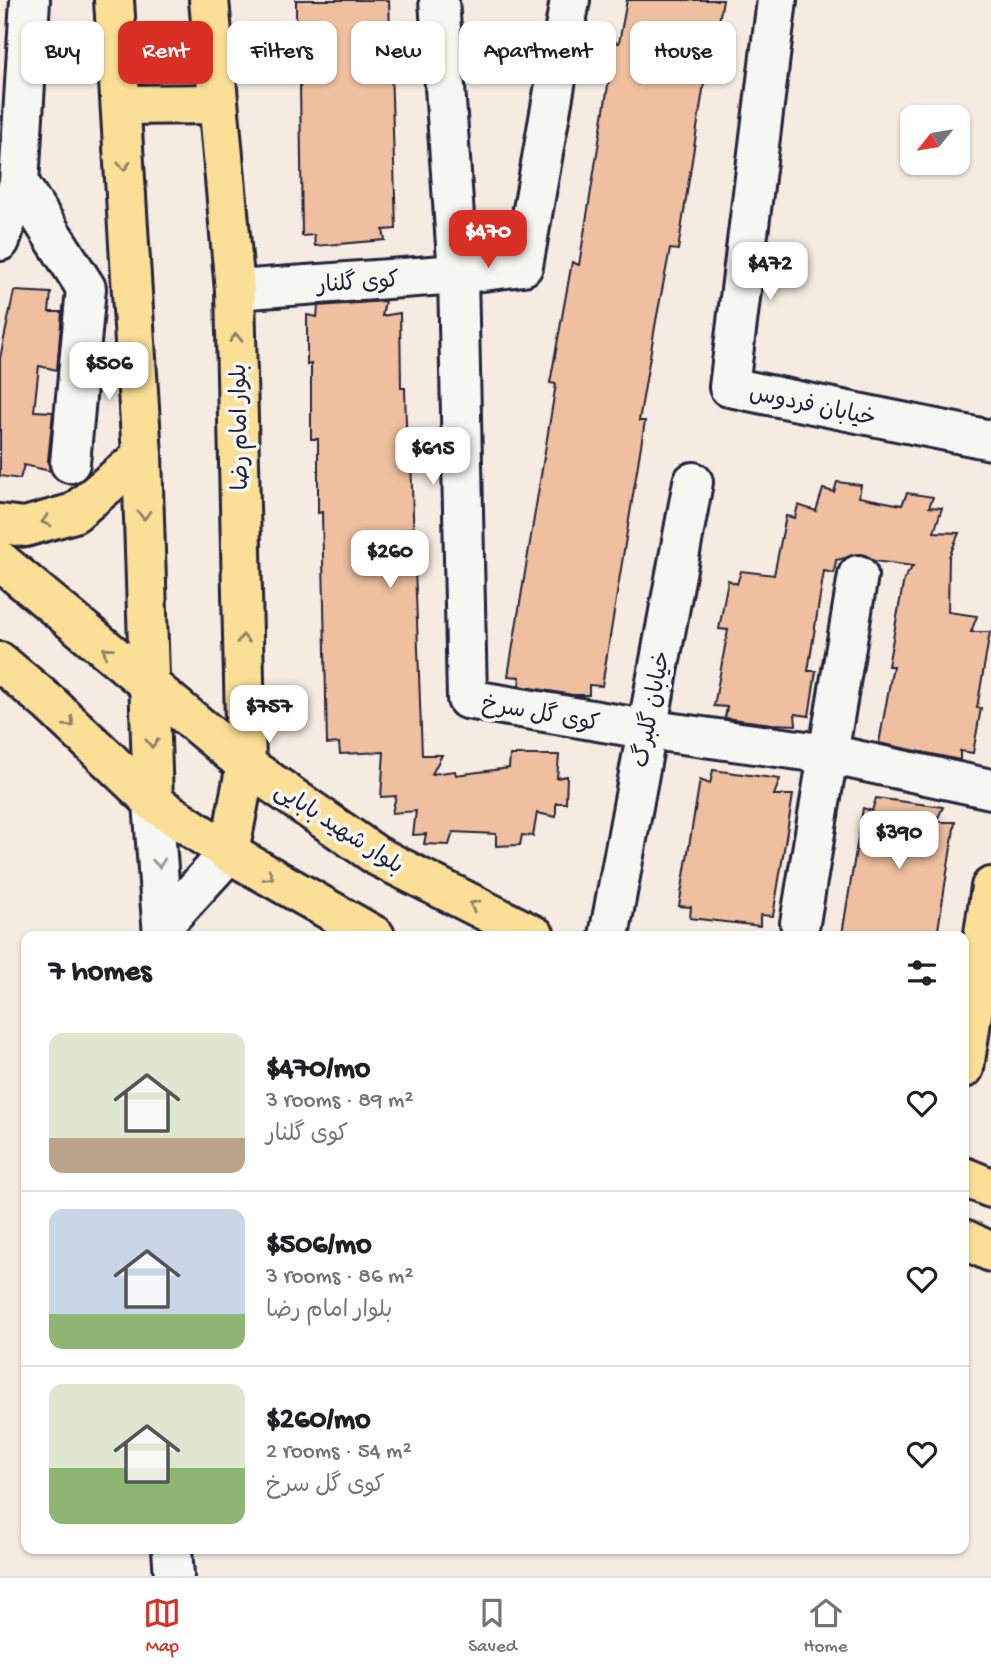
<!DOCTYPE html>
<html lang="en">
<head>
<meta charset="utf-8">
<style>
  body { margin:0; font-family:"Gochi Hand","Playpen Sans Arabic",sans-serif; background:#f2f2f2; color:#202124; height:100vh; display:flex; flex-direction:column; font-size:26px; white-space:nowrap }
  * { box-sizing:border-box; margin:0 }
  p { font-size:23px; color:#757577 }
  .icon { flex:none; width:38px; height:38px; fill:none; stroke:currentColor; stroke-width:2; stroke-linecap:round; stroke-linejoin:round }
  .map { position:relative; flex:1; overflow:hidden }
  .side { position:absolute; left:21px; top:931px; width:948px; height:623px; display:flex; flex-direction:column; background:#fff; border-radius:14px; box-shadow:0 2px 5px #0004 }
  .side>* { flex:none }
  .top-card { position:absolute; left:21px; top:21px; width:950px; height:63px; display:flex; gap:14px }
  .needle { width:46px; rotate:240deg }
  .buttons { position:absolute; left:900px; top:105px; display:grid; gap:14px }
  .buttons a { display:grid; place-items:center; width:70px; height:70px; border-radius:14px; background:#fff; box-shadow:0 2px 5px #0004; font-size:35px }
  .price { position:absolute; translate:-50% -60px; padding:0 16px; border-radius:14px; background:#fff; color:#222; font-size:23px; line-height:46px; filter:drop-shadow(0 2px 4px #0008) }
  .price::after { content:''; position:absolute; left:50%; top:42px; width:21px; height:16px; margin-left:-10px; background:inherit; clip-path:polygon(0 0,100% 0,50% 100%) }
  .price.active { background:#d93025; color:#fff }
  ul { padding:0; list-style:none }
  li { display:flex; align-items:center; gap:21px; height:175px; padding:0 28px }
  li+li { border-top:2px solid #e0e0e0 }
  li span { display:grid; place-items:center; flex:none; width:196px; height:140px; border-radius:14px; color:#555 }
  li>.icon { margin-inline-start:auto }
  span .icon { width:84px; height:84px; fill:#fffc; stroke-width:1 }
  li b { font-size:30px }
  h2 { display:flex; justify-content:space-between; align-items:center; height:84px; padding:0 28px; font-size:30px }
  .tag { padding:0 24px; border-radius:14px; background:#fff; box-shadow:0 2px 5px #0004; font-size:24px; line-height:63px }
  .tag.active { background:#d93025; color:#fff }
  .tab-bar { display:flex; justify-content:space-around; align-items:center; height:98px; border-top:2px solid #e0e0e0; background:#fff; font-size:19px; color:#757577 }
  .tab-bar a { display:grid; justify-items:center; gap:4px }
  .tab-bar .active { color:#d93025 }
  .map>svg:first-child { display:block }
  .building { fill:#efbf9f; stroke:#22223b; stroke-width:2 }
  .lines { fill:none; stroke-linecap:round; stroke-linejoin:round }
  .minor-casing { stroke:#22223b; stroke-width:44 }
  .major-casing { stroke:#22223b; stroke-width:44 }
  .minor { stroke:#f6f6f2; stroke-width:38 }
  .major { stroke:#fbdf96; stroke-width:38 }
  .oneway { stroke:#8e8068 }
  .oneway2 { stroke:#9797a0 }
  .labels { text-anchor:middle; stroke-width:7; stroke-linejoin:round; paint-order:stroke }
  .street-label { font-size:23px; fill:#22223b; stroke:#f6f6f2 }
</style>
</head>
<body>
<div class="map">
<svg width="991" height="1576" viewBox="0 0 991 1576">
  <rect width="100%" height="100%" fill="#f5ebe1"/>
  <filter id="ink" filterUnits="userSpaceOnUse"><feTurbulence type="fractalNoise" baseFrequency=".0143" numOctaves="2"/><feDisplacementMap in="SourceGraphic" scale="14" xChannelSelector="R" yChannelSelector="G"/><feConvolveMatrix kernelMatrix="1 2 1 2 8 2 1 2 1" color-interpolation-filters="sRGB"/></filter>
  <g filter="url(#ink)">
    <g class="building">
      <path d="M296,0h93l7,229 -13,1 2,10 -70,6 -1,-11 -12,1 -2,-155h-4z"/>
      <path d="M627,0h96l-5,26h-5l-35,224 -8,-1 -14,72 -17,100h6l-43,265 -13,-1v10h-16l-54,-9 1,-9 -12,-1 48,-292 -6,-1 22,-121 7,3 36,-223 4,1z"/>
      <path d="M14,291l37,2 -2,19h13l-5,58 -18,-4 -5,45 19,1 -5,49 2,10 -26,-6 -4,14 -20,-3v-118z"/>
      <path d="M385,301l-3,15 18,-3 1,75h4l2,73h4l11,294h20l-10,19 23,-3 1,4 53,-7 1,-13h49l-2,23 10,-2 -1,27h-10v14l-19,-4 -4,23 -11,-1 -2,10 -24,1v-12l-43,-2 -4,13 -25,-1 2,-10 -13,1 3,-24 -24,2 4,-17 -15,1 3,-45 -44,2 -1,-11 -12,1 -5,-232 -4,1v-74h-7v-75l-4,1v-50l10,2 1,-11z"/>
      <path d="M837,482l24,3 -2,12 43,8 5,-12 26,4 -4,10 13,1 -8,24 25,1 -10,24 -1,55 29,4 -6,16h19l-13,76h4l-8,45 -13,-2v9l-81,-17 14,-77h-5l16,-87 9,-13 -39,-5 -12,-7 -26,6 -2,13 -10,-2 -16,100h8l-7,45 -14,-2 1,11 -24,-1 -47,-6 2,-11 -13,-1 14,-76 -9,-1 9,-49 9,4 4,-13 33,4 12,-59 9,2 3,-13 18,6 7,-22 11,3z"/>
      <path d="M713,770l67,9 -6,16h19l-20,121 -13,-1v11l-70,-8 1,-11 -12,-1 21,-126 10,4z"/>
      <path d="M876,798l67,9 -7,15h19l-18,114h-83l-12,-2 21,-126 9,3z"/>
    </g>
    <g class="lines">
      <defs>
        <g id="minor">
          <path d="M570,0l-47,266 -65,8 9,425 178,30 183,25 163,35"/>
          <path d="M777,0l-48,387 262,53"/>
          <path d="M19,183l67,105 -16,175"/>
          <path d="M0,241l19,-58 11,-183"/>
          <path d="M235,290l223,-16 -19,-274"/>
          <path d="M153,802l10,134"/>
          <path d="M800,923l58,-348"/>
          <path d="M164,924l65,-71"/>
          <path d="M609,936l84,-454"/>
          <path d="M172,1549l2,27"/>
        </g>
        <g id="major">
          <path d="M114,0l28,456 11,346"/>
          <path d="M209,0l26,290 11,475 -17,88"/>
          <path d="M121,105l97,-1"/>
          <path d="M0,524l25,3 49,-14 68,-57"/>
          <path d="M0,561l246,204 131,91 158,80"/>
          <path d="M0,662l50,42 103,98 76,51 146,83"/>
          <path d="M964,1068l27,-181"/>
          <path d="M964,1177l27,11"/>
          <path d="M964,1239l27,13"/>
        </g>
      </defs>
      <use href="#minor" class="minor-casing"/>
      <use href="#major" class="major-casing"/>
      <use href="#minor" class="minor"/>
      <use href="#major" class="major"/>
    </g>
    <defs><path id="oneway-chevron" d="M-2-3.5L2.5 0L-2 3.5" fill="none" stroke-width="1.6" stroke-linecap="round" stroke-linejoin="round" transform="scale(1.75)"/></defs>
    <g class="oneway">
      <use href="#oneway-chevron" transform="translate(124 166) rotate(87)"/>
      <use href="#oneway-chevron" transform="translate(236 338) rotate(-91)"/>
      <use href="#oneway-chevron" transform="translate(144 515) rotate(88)"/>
      <use href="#oneway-chevron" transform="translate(46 521) rotate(164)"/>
      <use href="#oneway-chevron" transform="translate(243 639) rotate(-91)"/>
      <use href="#oneway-chevron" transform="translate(107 651) rotate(-140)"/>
      <use href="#oneway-chevron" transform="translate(70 723) rotate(43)"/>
      <use href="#oneway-chevron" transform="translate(152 743) rotate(89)"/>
      <use href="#oneway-chevron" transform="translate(269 876) rotate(30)"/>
      <use href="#oneway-chevron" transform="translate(474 905) rotate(-153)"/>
    </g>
    <use class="oneway2" href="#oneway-chevron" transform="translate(159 863) rotate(85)"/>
  </g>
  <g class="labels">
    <g class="street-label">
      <text transform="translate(358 281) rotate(-4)" y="8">کوی گلنار</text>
      <text transform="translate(813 404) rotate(12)" y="8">خیابان فردوس</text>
      <text transform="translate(238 427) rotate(-91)" y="8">بلوار امام رضا</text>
      <text transform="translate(650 709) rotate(-79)" y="8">خیابان گلبرگ</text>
      <text transform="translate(541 712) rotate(10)" y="8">کوی گل سرخ</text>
      <text transform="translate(340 827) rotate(33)" y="8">بلوار شهید بابایی</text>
    </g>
  </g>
</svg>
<div class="buttons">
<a><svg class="needle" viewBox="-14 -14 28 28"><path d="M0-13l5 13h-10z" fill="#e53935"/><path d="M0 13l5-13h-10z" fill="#757577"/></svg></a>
</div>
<b class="price active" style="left:488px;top:270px">$470</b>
<b class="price" style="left:770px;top:302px">$472</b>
<b class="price" style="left:109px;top:402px">$506</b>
<b class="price" style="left:433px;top:487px">$615</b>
<b class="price" style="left:390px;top:590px">$260</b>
<b class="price" style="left:269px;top:745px">$757</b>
<b class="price" style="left:899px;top:871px">$390</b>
<div class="top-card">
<a class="tag">Buy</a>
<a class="tag active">Rent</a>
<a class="tag">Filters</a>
<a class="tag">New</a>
<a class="tag">Apartment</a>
<a class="tag">House</a>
</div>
<section class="side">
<h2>7 homes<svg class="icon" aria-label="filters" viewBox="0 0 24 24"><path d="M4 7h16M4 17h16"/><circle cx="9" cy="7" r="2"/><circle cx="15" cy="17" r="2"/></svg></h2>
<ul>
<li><span style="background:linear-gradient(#dfe7d0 75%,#b9a48a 0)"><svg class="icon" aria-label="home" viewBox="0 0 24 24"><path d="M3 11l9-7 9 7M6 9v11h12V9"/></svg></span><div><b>$470/mo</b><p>3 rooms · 89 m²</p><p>کوی گلنار</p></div><svg class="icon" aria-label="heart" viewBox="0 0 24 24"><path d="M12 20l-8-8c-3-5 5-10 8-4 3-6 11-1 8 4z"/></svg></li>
<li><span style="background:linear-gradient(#c9d6e8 75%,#8fb573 0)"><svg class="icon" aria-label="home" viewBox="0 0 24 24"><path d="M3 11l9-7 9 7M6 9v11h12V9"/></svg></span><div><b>$506/mo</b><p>3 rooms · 86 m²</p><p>بلوار امام رضا</p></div><svg class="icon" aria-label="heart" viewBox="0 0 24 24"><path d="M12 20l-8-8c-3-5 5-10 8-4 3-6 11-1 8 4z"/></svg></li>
<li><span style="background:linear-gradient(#dfe7d0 60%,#8fb573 0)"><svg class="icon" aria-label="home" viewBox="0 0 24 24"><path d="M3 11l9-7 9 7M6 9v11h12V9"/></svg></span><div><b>$260/mo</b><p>2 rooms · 54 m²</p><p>کوی گل سرخ</p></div><svg class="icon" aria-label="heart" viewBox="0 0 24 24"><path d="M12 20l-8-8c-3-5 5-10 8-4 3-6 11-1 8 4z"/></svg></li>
</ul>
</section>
</div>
<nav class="tab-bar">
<a class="active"><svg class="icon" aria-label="map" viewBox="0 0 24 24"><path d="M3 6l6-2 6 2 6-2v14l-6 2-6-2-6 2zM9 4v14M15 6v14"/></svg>Map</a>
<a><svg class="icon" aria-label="saved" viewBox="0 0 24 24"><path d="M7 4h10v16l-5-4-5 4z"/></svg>Saved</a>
<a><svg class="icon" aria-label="home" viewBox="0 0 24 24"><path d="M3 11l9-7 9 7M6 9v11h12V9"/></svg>Home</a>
</nav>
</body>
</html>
